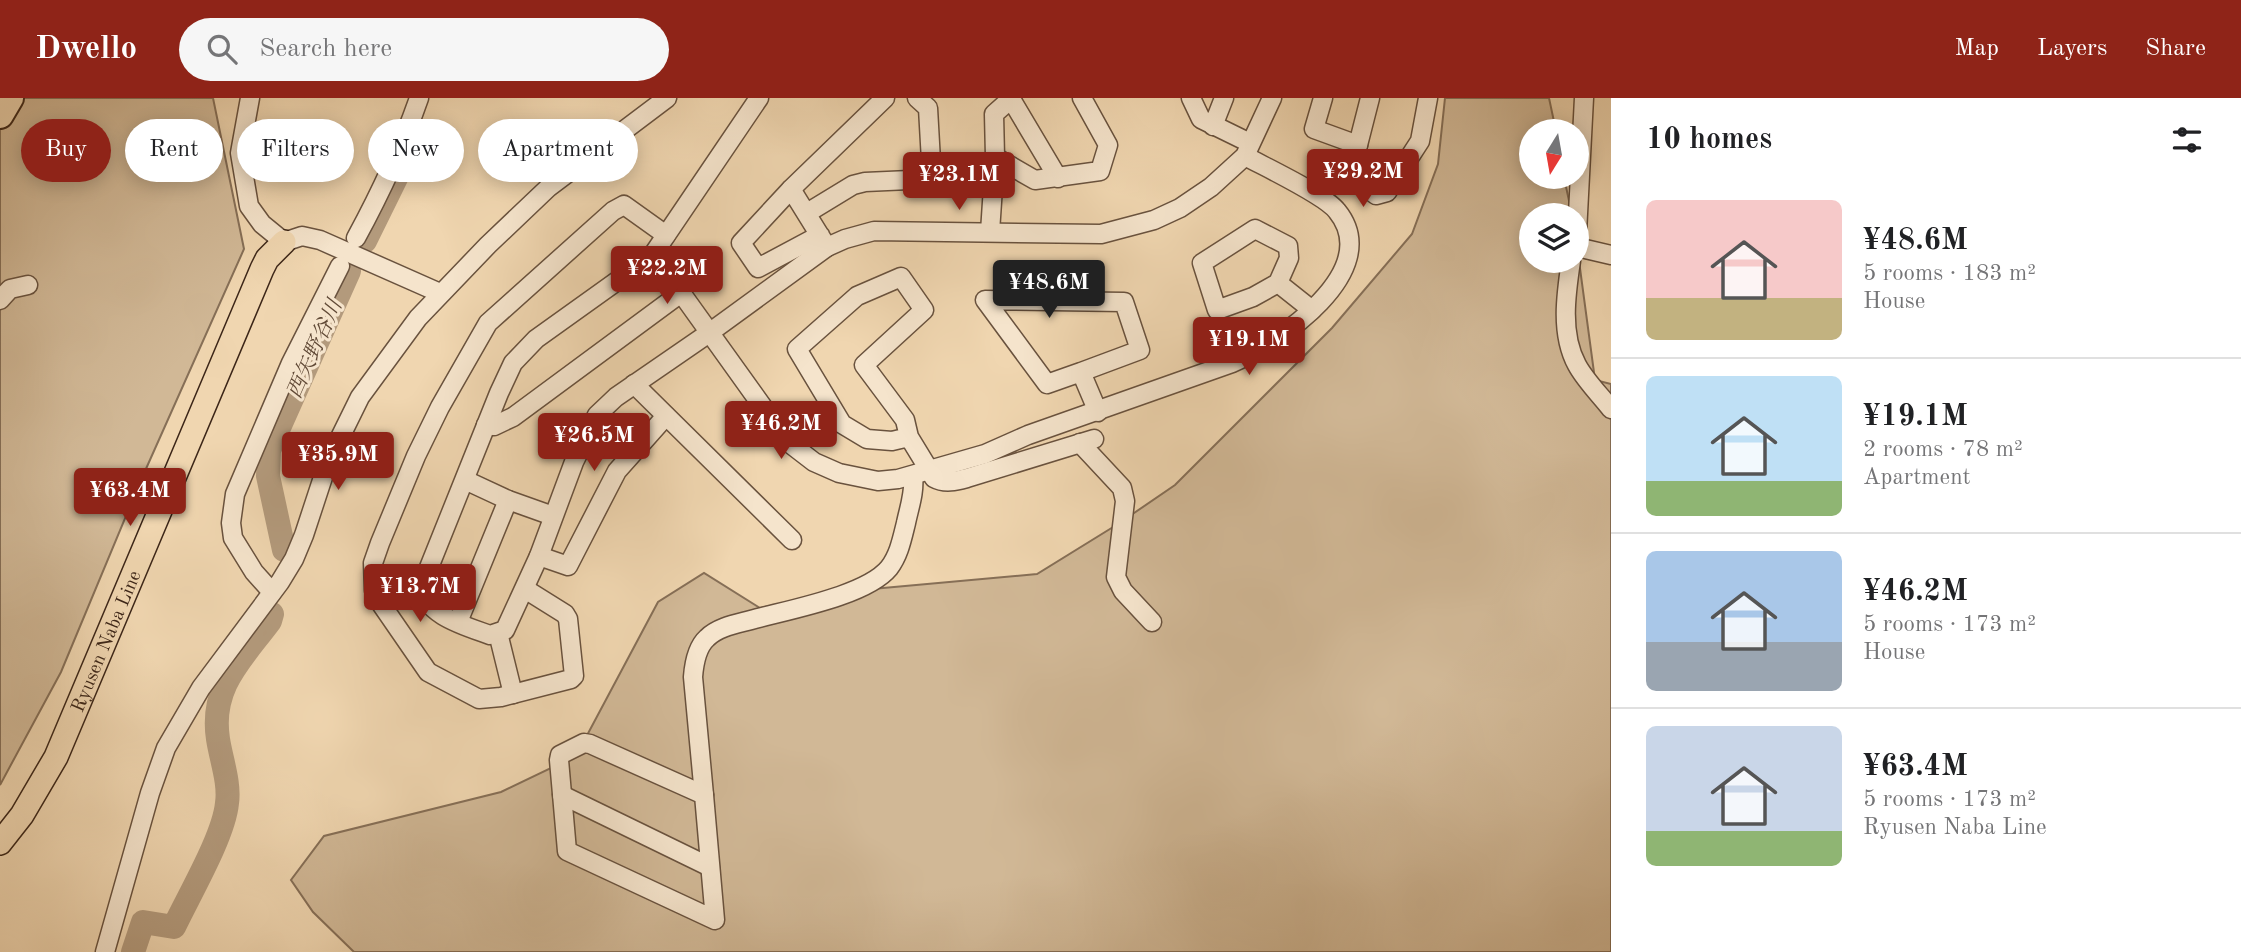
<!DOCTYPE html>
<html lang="en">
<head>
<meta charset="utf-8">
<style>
  body { margin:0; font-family:"Old Standard TT","Noto Serif JP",serif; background:#f6f6f6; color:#202124; height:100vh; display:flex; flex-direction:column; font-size:26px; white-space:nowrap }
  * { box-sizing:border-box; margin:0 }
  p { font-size:23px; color:#757577 }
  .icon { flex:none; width:38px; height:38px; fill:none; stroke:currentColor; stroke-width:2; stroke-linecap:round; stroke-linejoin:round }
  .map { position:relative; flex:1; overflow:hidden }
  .sheet { display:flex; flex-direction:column; background:#fff; width:630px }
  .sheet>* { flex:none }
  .hud { position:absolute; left:21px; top:21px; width:665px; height:63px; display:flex; gap:14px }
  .needle { width:46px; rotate:191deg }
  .controls { position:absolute; left:1519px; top:21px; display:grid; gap:14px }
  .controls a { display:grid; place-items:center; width:70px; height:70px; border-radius:50%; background:#fff; box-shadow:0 4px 18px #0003; font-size:35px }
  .price { position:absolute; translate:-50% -60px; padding:0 16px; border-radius:7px; background:#8f2418; color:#fff; font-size:23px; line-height:46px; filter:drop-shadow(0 2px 4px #0008) }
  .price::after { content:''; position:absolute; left:50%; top:42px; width:21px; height:16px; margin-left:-10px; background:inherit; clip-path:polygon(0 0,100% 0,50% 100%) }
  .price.active { background:#222; color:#fff }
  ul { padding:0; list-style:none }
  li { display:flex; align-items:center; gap:21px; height:175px; padding:0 35px }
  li+li { border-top:2px solid #e0e0e0 }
  li span { display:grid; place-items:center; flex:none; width:196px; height:140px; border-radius:10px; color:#555 }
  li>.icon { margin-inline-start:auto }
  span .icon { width:84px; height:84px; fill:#fffc; stroke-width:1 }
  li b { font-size:30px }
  h2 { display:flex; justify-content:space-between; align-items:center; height:84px; padding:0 35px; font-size:30px }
  .chip { padding:0 24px; border-radius:32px; background:#fff; box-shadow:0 4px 18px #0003; font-size:24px; line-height:63px }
  .chip.active { background:#8f2418; color:#fff }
  header { display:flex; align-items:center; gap:42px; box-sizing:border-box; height:98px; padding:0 35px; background:#8f2418; color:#fff }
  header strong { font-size:33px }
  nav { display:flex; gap:38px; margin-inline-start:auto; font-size:24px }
  .search { width:490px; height:63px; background:#f6f6f6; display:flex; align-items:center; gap:18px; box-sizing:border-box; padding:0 24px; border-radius:38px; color:#757577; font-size:26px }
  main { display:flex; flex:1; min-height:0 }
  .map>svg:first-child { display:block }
  .green { fill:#d1b896; stroke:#866f57; stroke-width:2 }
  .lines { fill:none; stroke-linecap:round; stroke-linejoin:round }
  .river { stroke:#b39a7c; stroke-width:24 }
  .minor-casing { stroke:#69523e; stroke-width:21 }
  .major-casing { stroke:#3c2618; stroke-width:26 }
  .highway-casing { stroke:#3c2618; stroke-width:30 }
  .minor { stroke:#f5e4cc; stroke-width:18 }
  .major { stroke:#f0d6b0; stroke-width:23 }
  .highway { stroke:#f0d6b0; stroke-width:26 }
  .labels { text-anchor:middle; stroke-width:6; stroke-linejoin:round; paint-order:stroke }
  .street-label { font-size:19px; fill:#3c2618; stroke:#f5e4cc }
  .water-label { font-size:21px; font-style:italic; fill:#604936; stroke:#f5e4cc }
</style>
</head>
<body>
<header>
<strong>Dwello</strong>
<div class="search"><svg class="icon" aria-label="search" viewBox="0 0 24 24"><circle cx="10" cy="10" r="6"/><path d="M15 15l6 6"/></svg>Search here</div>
<nav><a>Map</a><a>Layers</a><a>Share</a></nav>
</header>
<main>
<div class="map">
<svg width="1611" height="854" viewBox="0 0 1611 854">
  <rect width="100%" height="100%" fill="#f0d6b0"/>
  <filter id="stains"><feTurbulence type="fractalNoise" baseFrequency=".00286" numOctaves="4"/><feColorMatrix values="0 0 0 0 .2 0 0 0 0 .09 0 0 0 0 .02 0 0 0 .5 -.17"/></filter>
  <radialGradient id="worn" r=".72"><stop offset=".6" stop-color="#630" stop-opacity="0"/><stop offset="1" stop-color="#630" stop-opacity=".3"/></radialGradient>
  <g class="green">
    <path d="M0,0h213l31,151 -103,231 -80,192 -61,113z"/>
    <path d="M1445,0h104l7,33h-25v46h33l8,38h-41v46h46v-15l18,134 16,4v568h-1257l-41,-40 -22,-32 33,-44 177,-44 75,-36 82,-154 46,-29 56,35 90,-17 187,-17 81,-50 57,-39 157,-157 80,-94 26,-70z"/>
  </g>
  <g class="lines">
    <g class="river">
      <path d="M365,143l34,-69 13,-36"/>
      <path d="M284,452l-16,-74 1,-26 80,-179"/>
      <path d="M133,854l10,-30 31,5c15,-32 50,-91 53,-124 3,-20 -6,-44 -9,-64 -8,-52 23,-79 52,-118l2,-7"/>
    </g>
    <defs>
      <g id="minor">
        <path d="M250,0l-10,55 9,53 13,18 22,18 18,-6 18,4 120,53"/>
        <path d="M759,0l-107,158 -116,83 -23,24 -14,30 -77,192c1,30 43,41 68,50l15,-5 34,-74 35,-94 23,-47 19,-18 93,-64 118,-86 18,-8 29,-8 227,3 53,-14 26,-12 31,-21 34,-31 27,-58"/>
        <path d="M1191,0l10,21 49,24"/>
        <path d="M1323,0l-9,31 44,16 -8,30 26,20 11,-3 33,-51 8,-43"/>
        <path d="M1011,1l47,79"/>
        <path d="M1213,28l11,-28"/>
        <path d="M1358,47l12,-47"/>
        <path d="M995,59l40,23 65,-9 8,-26 -26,-47"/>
        <path d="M791,91l94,-91"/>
        <path d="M807,115l46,-28 12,-3 67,-3 -4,-71 -11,-10"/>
        <path d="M990,134l5,-75 -1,-43 18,-16"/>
        <path d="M1577,135l7,-135"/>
        <path d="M820,137l-62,33 -17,-25 50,-54 36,58"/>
        <path d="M1577,139l4,11 30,7"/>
        <path d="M356,140c25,-46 46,-91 63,-140"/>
        <path d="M652,158l7,6 129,180 26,20 25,11 39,8 20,-2 87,-25 43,-19 204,-72c46,-20 154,-92 105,-152 -12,-16 -72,-44 -92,-55"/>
        <path d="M1571,163c-5,33 -11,73 6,104 8,15 23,30 34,44"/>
        <path d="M1278,185l11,-25 -1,-12 -33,-17 -53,34 15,47 36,-13 25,-14 34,27"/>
        <path d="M0,202l10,-11 18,-4"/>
        <path d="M1081,274l59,-22 -16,-48 -139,-2 62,84 34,-12 17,40"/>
        <path d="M634,286l158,156"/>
        <path d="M486,327l8,1 19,-9 168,-124"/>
        <path d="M909,339l-17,4 -25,-2 -25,-15 -45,-75 60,-53 44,-19 23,33 -60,55 41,55 4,17 25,41c11,6 22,3 33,0l127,-39"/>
        <path d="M1080,345l42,45 3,13 -9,76 7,14 29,31"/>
        <path d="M465,382l43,20 45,16"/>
        <path d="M539,458l29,10 49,-95 49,-55"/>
        <path d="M525,491l40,25 3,5 6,57 -3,3 -70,18 -22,2 -51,-27 -51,-74 -3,-8 -1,-27 7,-20 36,-87 24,-49 48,-84 125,-112 11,-6 42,30"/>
        <path d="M272,494l-18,-20 -21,-34 -2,-15 4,-29 56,-131 49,-97"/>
        <path d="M458,524l50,-122"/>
        <path d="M498,535l15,61"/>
        <path d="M584,645l6,1 114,51 11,125 -148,-69 -8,-91 1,-5z"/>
        <path d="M562,697l148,72"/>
        <path d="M704,697l-11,-118c1,-13 4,-30 14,-39 11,-11 29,-14 44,-18 36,-10 115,-24 138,-52 10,-13 13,-29 17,-45 3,-15 9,-31 7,-47"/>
        <path d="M105,854l45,-159 16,-45 35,-60 79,-106 14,-23 10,-24 24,-73 32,-65 58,-79 70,-73 61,-58 118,-89"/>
      </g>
      <g id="major">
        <path id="s1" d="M0,745l22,-28 34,-58 206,-488 5,-10 17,-17"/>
      </g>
      <path id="highway" d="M0,17l10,-17"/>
    </defs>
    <use href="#minor" class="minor-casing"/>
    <use href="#major" class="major-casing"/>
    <use href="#highway" class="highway-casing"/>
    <use href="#minor" class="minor"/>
    <use href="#major" class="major"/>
    <use href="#highway" class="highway"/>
  </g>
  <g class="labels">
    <g class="street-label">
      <text dy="7" stroke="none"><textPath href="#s1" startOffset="229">Ryusen Naba Line</textPath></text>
    </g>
    <g class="water-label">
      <text transform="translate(314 251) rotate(-66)" y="7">西矢野谷川</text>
    </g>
  </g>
  <rect width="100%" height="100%" filter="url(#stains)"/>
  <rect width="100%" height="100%" fill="url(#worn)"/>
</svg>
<div class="controls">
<a><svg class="needle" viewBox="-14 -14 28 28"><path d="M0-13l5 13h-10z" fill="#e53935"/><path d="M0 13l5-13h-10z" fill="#757577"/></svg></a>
<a><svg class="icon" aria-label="layers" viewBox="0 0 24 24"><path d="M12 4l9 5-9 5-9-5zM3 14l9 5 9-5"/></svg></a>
</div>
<b class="price" style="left:1363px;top:111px">¥29.2M</b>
<b class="price" style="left:959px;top:114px">¥23.1M</b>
<b class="price" style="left:667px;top:208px">¥22.2M</b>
<b class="price active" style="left:1049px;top:222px">¥48.6M</b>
<b class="price" style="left:1249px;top:279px">¥19.1M</b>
<b class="price" style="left:781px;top:363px">¥46.2M</b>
<b class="price" style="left:594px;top:375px">¥26.5M</b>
<b class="price" style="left:338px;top:394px">¥35.9M</b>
<b class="price" style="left:130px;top:430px">¥63.4M</b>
<b class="price" style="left:420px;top:526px">¥13.7M</b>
<div class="hud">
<a class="chip active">Buy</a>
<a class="chip">Rent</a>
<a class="chip">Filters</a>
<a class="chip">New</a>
<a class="chip">Apartment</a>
</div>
</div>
<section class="sheet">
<h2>10 homes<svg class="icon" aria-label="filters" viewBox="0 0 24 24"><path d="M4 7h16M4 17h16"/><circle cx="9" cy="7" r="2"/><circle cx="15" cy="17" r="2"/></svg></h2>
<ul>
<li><span style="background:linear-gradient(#f6c9c9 70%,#c2b280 0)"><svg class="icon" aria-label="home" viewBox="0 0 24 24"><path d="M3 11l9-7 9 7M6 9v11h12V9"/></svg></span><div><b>¥48.6M</b><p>5 rooms · 183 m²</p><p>House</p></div></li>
<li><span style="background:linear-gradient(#bfe0f5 75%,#8fb573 0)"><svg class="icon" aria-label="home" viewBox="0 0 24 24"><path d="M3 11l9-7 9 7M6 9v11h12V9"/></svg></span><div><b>¥19.1M</b><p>2 rooms · 78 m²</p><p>Apartment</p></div></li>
<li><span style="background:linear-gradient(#a9c7e8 65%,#9aa5b1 0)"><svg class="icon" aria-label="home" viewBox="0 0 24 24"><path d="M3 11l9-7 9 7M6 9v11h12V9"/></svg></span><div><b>¥46.2M</b><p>5 rooms · 173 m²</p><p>House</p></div></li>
<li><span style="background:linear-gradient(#c9d6e8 75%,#8fb573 0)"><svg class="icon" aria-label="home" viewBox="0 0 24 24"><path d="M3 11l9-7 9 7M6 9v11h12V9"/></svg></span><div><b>¥63.4M</b><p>5 rooms · 173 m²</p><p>Ryusen Naba Line</p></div></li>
</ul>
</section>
</main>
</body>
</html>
